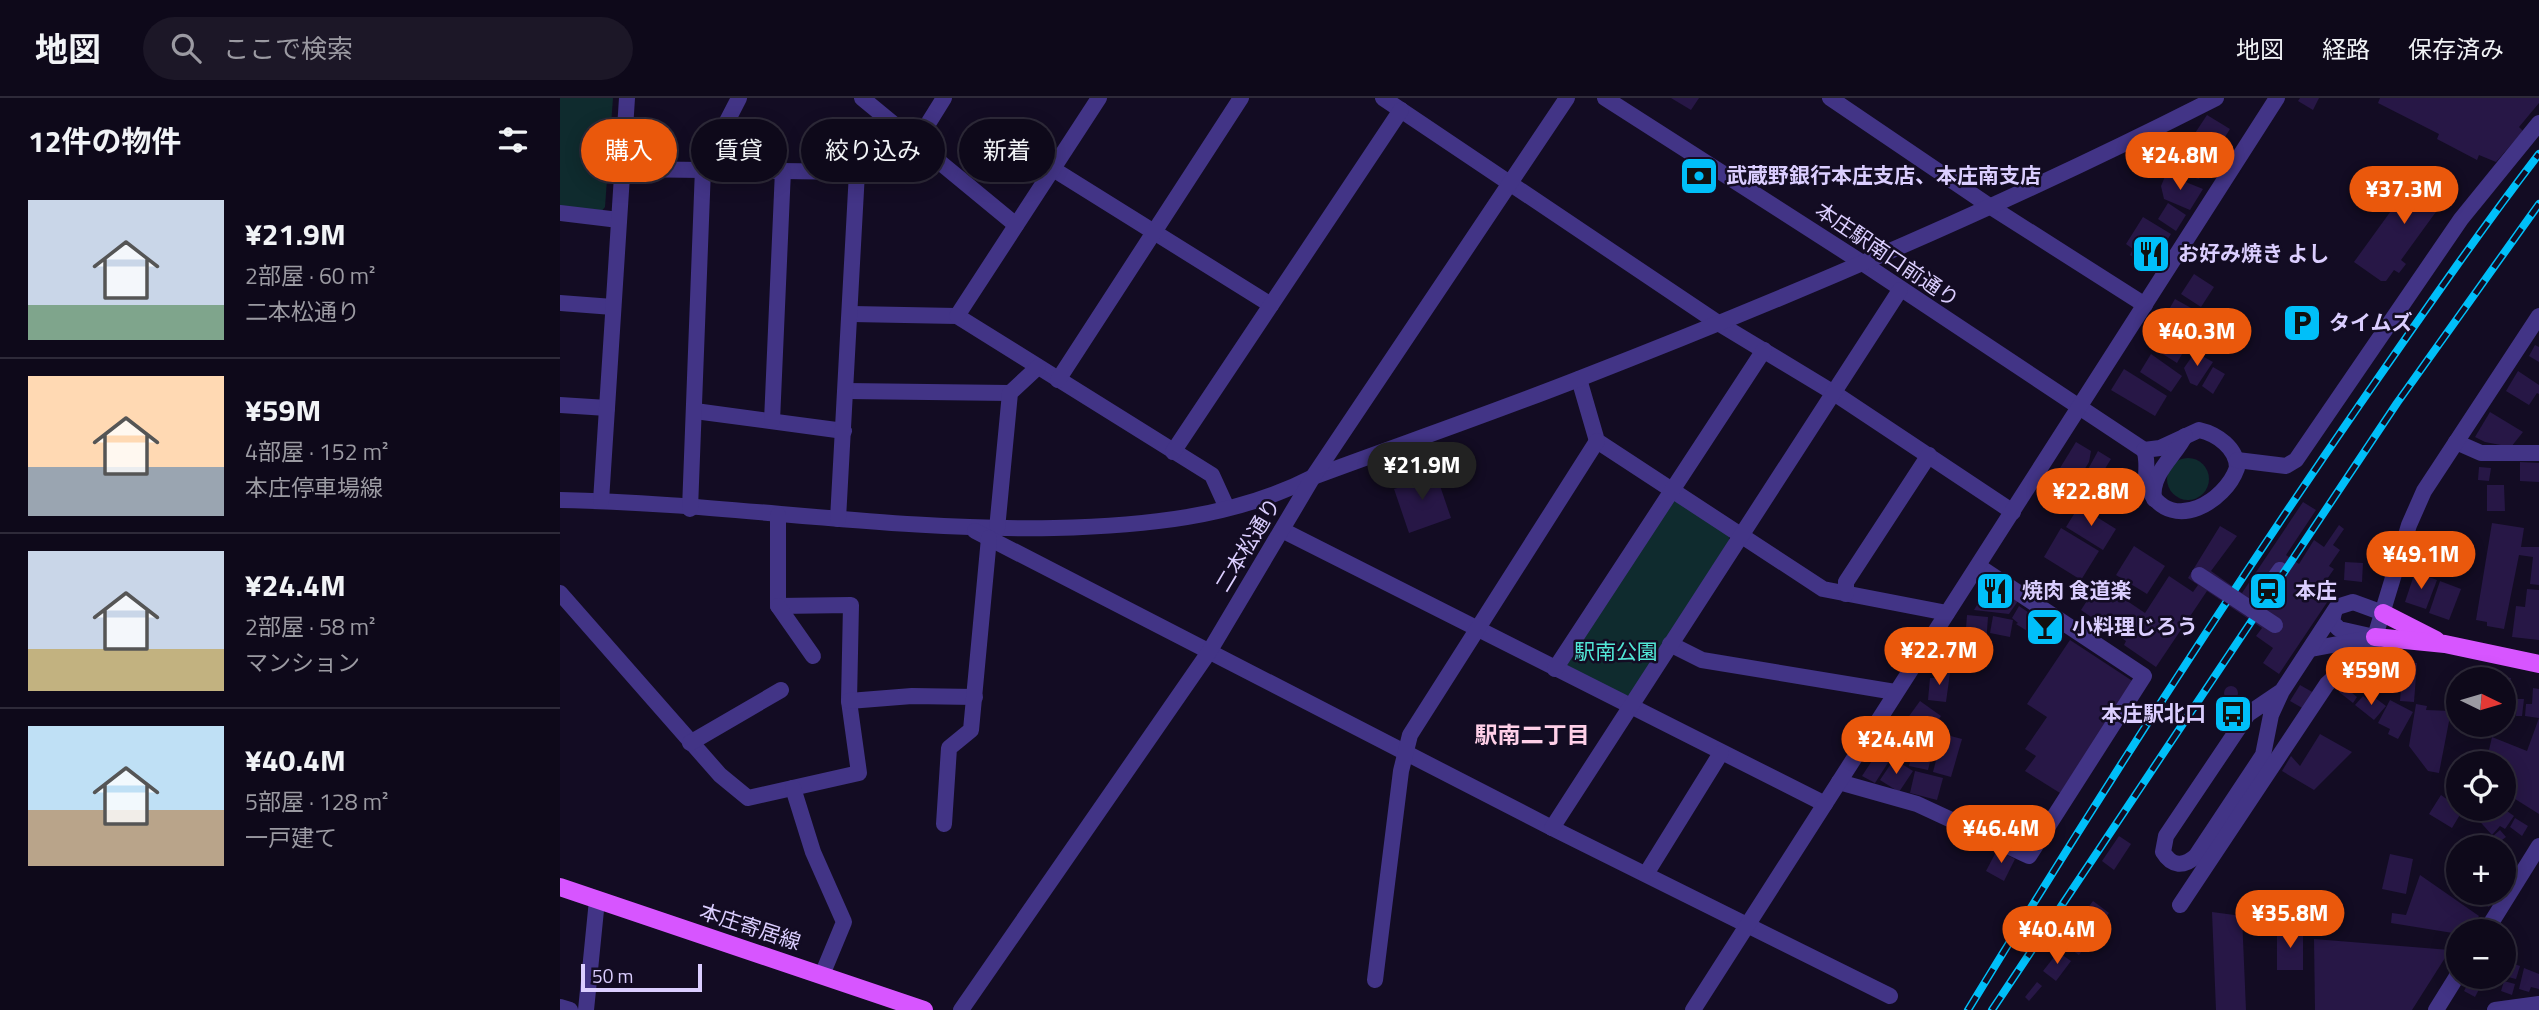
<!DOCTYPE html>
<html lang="ja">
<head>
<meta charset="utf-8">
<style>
  body { margin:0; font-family:"Titillium Web","Noto Sans JP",sans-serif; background:#1c1727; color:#f1f3f6; height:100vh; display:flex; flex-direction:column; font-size:26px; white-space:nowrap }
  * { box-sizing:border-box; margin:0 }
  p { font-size:23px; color:#9b9aa2 }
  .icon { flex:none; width:38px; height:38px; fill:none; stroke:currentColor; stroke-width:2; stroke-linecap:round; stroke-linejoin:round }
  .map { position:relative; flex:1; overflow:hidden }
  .panel { display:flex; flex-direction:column; background:#0e091a; width:560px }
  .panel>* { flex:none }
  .banner { position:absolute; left:21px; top:21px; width:665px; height:63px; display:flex; gap:14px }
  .needle { width:46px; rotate:95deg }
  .controls { position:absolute; left:1886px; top:569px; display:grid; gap:14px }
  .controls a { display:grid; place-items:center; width:70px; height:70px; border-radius:50%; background:#0e091a; box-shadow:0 4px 18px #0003,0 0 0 2px #2e2a39; font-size:35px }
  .scale { position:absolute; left:21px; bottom:18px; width:121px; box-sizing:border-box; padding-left:7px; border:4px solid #dbceff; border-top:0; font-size:19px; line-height:24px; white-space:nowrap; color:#dbceff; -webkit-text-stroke:5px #130c23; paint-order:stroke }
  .price { position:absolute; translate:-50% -60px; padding:0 16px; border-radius:24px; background:#ea580c; color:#fff; font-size:23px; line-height:46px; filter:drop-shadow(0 2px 4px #0008) }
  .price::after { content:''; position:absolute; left:50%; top:42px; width:21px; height:16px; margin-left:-10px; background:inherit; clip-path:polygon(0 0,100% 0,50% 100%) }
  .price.active { background:#222; color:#fff }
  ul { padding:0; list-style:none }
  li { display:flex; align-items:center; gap:21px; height:175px; padding:0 28px }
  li+li { border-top:2px solid #2e2a39 }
  li span { display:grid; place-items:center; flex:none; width:196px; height:140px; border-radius:0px; color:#555 }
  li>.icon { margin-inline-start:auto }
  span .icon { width:84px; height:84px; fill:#fffc; stroke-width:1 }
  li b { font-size:30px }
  h2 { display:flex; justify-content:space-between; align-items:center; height:84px; padding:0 28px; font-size:30px }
  .tag { padding:0 24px; border-radius:32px; background:#0e091a; box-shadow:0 4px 18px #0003,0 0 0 2px #2e2a39; font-size:24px; line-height:63px }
  .tag.active { background:#ea580c; color:#fff }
  header { display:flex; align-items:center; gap:42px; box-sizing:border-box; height:98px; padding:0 35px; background:#0e091a; border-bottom:2px solid #2e2a39 }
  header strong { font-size:33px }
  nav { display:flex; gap:38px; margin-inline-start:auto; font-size:24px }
  .search { width:490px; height:63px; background:#1c1727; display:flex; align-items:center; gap:18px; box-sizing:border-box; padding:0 24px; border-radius:38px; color:#9b9aa2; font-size:26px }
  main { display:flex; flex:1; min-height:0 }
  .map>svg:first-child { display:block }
  .green { fill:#0f2b2e }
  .building { fill:#271746 }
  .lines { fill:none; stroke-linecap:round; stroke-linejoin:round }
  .minor { stroke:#423486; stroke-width:16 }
  .major { stroke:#d755ff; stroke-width:18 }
  .rail-casing { stroke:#00bff9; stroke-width:8 }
  .rail { stroke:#130c23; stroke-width:5; stroke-dasharray:16; stroke-linecap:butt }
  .minor-bridge { stroke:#423486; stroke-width:16 }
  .labels { text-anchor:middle; stroke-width:5; stroke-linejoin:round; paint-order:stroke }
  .poi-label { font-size:21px; font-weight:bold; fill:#dbceff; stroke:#130c23; text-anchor:start }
  .street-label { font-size:21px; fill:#dbceff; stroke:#130c23 }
  .park-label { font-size:21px; fill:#52e8d7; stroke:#130c23 }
  .neighbourhood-label { font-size:23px; font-weight:bold; fill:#ffd0e8; stroke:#130c23 }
</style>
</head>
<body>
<header>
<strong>地図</strong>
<div class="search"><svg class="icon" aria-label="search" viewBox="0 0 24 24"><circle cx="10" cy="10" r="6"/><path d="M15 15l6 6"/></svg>ここで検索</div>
<nav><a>地図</a><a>経路</a><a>保存済み</a></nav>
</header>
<main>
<section class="panel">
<h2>12件の物件<svg class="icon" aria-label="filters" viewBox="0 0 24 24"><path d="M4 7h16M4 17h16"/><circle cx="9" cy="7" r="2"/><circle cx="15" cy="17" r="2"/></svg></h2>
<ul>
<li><span style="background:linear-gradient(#c9d6e8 75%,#7fa58c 0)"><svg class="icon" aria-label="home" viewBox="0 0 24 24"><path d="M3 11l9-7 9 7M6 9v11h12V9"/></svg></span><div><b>¥21.9M</b><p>2部屋 · 60 m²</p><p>二本松通り</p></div></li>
<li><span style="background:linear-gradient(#ffd9b3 65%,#9aa5b1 0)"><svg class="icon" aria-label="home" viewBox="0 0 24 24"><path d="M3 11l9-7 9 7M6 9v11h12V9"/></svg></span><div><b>¥59M</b><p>4部屋 · 152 m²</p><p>本庄停車場線</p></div></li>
<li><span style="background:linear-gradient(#c9d6e8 70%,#c2b280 0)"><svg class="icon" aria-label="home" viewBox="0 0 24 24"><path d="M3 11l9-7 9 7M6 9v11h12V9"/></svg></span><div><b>¥24.4M</b><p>2部屋 · 58 m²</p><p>マンション</p></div></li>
<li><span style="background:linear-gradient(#bfe0f5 60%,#b9a48a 0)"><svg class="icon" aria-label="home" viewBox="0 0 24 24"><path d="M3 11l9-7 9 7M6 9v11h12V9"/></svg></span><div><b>¥40.4M</b><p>5部屋 · 128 m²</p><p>一戸建て</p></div></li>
</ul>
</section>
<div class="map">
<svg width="1979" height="912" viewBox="0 0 1979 912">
  <rect width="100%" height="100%" fill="#130c23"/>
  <g class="green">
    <path d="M0,0h53l-8,109 -5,6 -40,-5z"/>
    <circle cx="1628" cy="381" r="21"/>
    <path d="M1116,402l53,35v5l-95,152 -9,5 -59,-27 1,-9 103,-160z"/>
  </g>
  <g class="building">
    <path d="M1111,0h28l-8,12z"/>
    <path d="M1740,0h19l-6,12 -15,-9z"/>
    <path d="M1820,0h159v5l-20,24 4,4 -27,31 -17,-7 -2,5 -40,-21 2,-5 -61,-31z"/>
    <path d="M1647,17l23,14 -31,50 -29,-8z"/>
    <path d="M1862,70l32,19 -53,73 5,4 -7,9 -5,-3 -8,11h-5l-27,-19z"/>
    <path d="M1606,76l37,15 -13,21 -26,-11 -3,-13z"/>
    <path d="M1608,105l18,12 -10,16 -18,-12z"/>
    <path d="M1583,119l28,17 -21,33 -20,-12 3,-6 -7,-5z"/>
    <path d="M1634,176l20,13 -13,20 -20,-13z"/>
    <path d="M1615,201l16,9 -13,20 -14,-10z"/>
    <path d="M1607,239l18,12 -8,14 -19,-12z"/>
    <path d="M1975,247l4,2v15l-10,-6z"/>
    <path d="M1635,254l18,10 -16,24 -7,-3 -6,-15z"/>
    <path d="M1591,256l31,22 -11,16 -31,-20z"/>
    <path d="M1653,269l12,7 -12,20 -11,-8z"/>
    <path d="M1564,271l43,27 -12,20 -44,-26z"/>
    <path d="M1958,273l21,14v9l-2,-1 -8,12 -23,-14z"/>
    <path d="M1930,314l33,20 -12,15 -26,-5 -10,-5z"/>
    <path d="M1516,344l15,9 -2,11 -26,43 -19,-11z"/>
    <path d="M1538,353l13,8 -13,21 -12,-7z"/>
    <path d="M1960,364l19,1v19l-19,-1z"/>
    <path d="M1919,369l12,1 -2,13 -11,-1z"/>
    <path d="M856,373l3,9 17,-6 15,44 -42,15 -15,-44 10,-3 -3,-10z"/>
    <path d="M1524,378l27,17 -12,21 -28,-17z"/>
    <path d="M1927,387h17l1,26h-18z"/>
    <path d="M1743,404l13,8 -30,45 13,9 15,-24 10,7 15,-22 5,4 -11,16 7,5 -11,16 5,3 -9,13 11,7 -57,85 -16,-11 10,-15 -17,-12 6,-8 -55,-37 -51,76 -32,-22 2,-4 -45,-31 18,-28 46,31 24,-37 24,16 5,-7 -10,-7 32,-52 17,10 -26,35 31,22z"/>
    <path d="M1519,408l37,23 -13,21 -37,-23z"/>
    <path d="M1932,425l32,5 -3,19h18v38l-9,-1 3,-27 -14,-2 -15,74 -17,-3v-4l-11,-2z"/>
    <path d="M1501,430l38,23 -18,29 -37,-23z"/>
    <path d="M1574,448l31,20 -18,28 -31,-19z"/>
    <path d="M1785,464l18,1 -1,19 -18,-2z"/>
    <path d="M1855,474l22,8 -11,29 -21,-7z"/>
    <path d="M1880,483l21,8 -12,31 -20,-7z"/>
    <path d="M1428,489l30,14 -9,13 -35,-4z"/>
    <path d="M1967,491l12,1v50l-27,-3 4,-31 9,1z"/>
    <path d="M1459,508l32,22 -8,13 -27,-17 2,-1 -6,-5z"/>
    <path d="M1407,517l21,2 -2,27 -21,-2z"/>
    <path d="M1433,518l20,4 -3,17 -20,-4z"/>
    <path d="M1510,542l64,42 -74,111 -35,-22 11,-15 -11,-7 22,-32 -20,-13z"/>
    <path d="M1819,559l19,2 -3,27 -19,-2z"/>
    <path d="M1843,564l14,1 -3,39 -14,-1z"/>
    <path d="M1376,574l14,1 -4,29 -18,-2 2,-22h5z"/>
    <path d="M1919,575l32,5 -4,22 -3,-1v-20h-26z"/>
    <path d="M1740,587l14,8 -10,16 -14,-8z"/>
    <path d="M1784,588l13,11 -4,6 -14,-11z"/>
    <circle cx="1671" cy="595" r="7"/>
    <path d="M1973,590l6,1v125l-35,-22v-29h-18l6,-26 35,14 12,-33 -14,-2 1,-12h6z"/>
    <path d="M1803,598l7,6 4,-5 12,9 -12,14 -19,-15z"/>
    <path d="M1957,601h7l-2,17h-6z"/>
    <path d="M1830,602l23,12 -15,27 -10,-5 2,-5 -12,-6z"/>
    <path d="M1360,603l21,15 -12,18 -22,-15z"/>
    <path d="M1856,606l11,2 -1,4 25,1 -12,62 -11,-2 -19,-25z"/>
    <path d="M1944,606l10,1 -1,9 -9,-1z"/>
    <path d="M1383,636l19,5 -11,38 -18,-5z"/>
    <path d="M1760,636l32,18 -38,38 -32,-19 9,-15 9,10z"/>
    <path d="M1356,640l19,4 -7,28 -19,-4z"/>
    <path d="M1321,649l12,8 -18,28 -13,-7z"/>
    <path d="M1334,661l19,12 -14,21 -19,-12z"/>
    <path d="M1355,673l28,7 -6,22 -27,-7z"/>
    <path d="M1881,697l18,13h5l-12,20 -23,-14z"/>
    <path d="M1944,704l3,3 -3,4 10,7 -9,13 -5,-3 -8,9 -18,-20 4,-7 26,1z"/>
    <path d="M1955,720l13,8 -6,10 -12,-9z"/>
    <path d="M1940,732l6,7 -8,6 -5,-7z"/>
    <path d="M1559,738l12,8 -17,26 -12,-9z"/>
    <path d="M1437,752l18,9 -11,22 -18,-10z"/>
    <path d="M1830,756l23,5 -7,35 -24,-5z"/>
    <path d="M1944,758l12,7 -12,19z"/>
    <path d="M1860,777l59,41 -9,13 -11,2v3l-68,-11 1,-10 14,2z"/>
    <path d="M1905,794h33l-9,15z"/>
    <path d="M1533,803l16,12 -30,42 -17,-12z"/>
    <path d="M1652,814l30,4 4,94h-30z"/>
    <rect x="1717" y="832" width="26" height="40"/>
    <path d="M1754,841l136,11 -38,60h-97z"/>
    <path d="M1498,854l13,9 -15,20 -13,-10z"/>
    <path d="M1951,865l9,3 -4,13 -8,-2z"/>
    <path d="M1964,870l15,6v15l-8,-2 -2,5 -10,-3z"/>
    <path d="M1912,878h14l-11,21 -11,-6z"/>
    <path d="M1932,878h9l-7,12 -7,-5z"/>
    <path d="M1944,883l11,3 -3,11 -11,-4z"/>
    <path d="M1477,884l5,4 -13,15 -4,-4z"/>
  </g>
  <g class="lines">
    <g class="minor">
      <path d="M302,0l154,127"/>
      <path d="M823,0l335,225 116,70 179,119"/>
      <path d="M1045,0l256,164 283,188"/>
      <path d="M1270,0l161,109 154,98"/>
      <path d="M356,45l28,-45"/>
      <path d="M62,71l235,3"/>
      <path d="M493,71l218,136"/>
      <path d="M0,115l59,7"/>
      <path d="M0,205l53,4"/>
      <path d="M292,216l105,2 255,159 15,33"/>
      <path d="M397,218l142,-218"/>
      <path d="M1019,281l18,62 226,148 124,24"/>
      <path d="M498,282l183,-282"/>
      <path d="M286,293l164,2"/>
      <path d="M0,307l47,3"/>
      <path d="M135,313l149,20"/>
      <path d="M212,323l11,-251"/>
      <path d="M1639,332c18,4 38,18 38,38 -12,34 -63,64 -87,24 -8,-13 0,-28 -6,-42l16,-2z"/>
      <path d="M1896,344l25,11h58"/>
      <path d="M613,354l228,-342"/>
      <path d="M1677,362l49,6 10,-6 165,-241 78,-96"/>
      <path d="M1594,401c-4,-25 21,-43 31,-63"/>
      <path d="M0,402c165,3 329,31 494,28 87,-2 180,-10 259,-51 89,-33 179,-64 268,-99 216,-84 429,-175 635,-280"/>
      <path d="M41,403l26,-403"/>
      <path d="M130,411l13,-341 36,-70"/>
      <path d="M278,421l19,-347 33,-50"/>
      <path d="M437,431l13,-136 28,-26"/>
      <path d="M722,432l543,274"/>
      <path d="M415,433l577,297 338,168"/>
      <path d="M0,495l160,182 28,23 111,-25 -10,-72 2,-96 -73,1v-91"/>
      <path d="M1286,496v-12l83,-127"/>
      <path d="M218,508l35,50"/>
      <path d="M1692,512l28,-40"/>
      <path d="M1774,514l-2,10 7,7 31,7"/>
      <path d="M1110,546l32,16 193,32"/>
      <path d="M1751,551l64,-12"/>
      <path d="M995,571l209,-319"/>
      <path d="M1722,593l-34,23 -82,122 -3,16c9,15 21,15 33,4l67,-101 8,-40 11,-24 55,-84 16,-5 30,11"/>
      <path d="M289,603l63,-5 63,1"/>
      <path d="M130,645l91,-53"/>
      <path d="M1279,684l78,22 112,52 115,-180 -166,-110"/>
      <path d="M233,690l20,64 31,70 -22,53"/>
      <path d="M384,726l5,-76 22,-18 18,-192"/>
      <path d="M992,730l348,-538"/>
      <path d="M1086,776l75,-121"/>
      <path d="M1620,807l147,-221c12,-13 30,-5 40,-21l42,-138 15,-34 115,-175"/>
      <path d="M1926,833l53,-85"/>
      <path d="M815,882l26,-209 9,-36 187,-294"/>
      <path d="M0,909l10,3"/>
      <path d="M26,912l11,-110"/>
      <path d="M401,912l248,-358 104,-175 254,-379"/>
      <path d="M1133,912l584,-912"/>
      <path d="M1876,912l23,-37"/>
      <path d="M1935,912l44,-6"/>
    </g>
    <g class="major">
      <path d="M1823,515l53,27"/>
      <path d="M1815,539l70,7 94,20"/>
      <path d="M0,789l364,123"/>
    </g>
    <defs>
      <g id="rail">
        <path d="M1408,912c125,-205 254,-406 390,-603 59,-85 118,-171 181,-253"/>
        <path d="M1432,912l405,-607 142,-199"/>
      </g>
    </defs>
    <use href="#rail" class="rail-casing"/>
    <use href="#rail" class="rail"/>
    <path class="minor-bridge" d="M1639,477l76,50"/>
  </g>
  <defs>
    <symbol id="bank-square" viewBox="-11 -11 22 22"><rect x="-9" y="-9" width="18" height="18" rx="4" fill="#00bff9" stroke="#130c23"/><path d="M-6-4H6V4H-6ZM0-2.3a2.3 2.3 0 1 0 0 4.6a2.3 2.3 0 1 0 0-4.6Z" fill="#111"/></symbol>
    <symbol id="restaurant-square" viewBox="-11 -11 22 22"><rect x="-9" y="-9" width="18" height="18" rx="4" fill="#00bff9" stroke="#130c23"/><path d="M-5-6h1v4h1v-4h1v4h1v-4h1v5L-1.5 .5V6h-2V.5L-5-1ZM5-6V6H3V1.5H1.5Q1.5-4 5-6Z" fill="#111"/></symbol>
    <symbol id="parking-square" viewBox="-11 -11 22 22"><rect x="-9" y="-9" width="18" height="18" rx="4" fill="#00bff9" stroke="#130c23"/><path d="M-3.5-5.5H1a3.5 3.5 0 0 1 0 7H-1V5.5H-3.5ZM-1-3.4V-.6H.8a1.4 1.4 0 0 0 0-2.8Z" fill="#111"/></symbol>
    <symbol id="station-square" viewBox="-11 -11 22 22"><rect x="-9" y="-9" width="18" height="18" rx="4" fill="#00bff9" stroke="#130c23"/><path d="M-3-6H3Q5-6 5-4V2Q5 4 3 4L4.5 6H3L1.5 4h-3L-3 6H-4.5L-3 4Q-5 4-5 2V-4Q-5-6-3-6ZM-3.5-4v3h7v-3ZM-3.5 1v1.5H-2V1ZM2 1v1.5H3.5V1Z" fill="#111"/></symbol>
    <symbol id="bar-square" viewBox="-11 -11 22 22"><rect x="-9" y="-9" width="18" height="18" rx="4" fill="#00bff9" stroke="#130c23"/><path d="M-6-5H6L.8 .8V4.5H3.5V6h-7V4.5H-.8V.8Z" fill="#111"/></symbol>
    <symbol id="bus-square" viewBox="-11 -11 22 22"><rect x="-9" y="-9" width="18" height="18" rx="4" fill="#00bff9" stroke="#130c23"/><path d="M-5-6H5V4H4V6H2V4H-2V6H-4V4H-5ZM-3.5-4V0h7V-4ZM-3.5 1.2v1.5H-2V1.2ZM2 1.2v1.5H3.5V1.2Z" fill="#111"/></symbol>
  </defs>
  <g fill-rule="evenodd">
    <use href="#bank-square" x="1117" y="56" width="44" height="44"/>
    <use href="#restaurant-square" x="1569" y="134" width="44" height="44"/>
    <use href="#parking-square" x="1720" y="203" width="44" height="44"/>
    <use href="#restaurant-square" x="1413" y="471" width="44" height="44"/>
    <use href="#station-square" x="1686" y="471" width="44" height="44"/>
    <use href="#bar-square" x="1463" y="507" width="44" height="44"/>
    <use href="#bus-square" x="1651" y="594" width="44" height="44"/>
  </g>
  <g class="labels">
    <g class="poi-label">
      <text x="1166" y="85">武蔵野銀行本庄支店、本庄南支店</text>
      <text x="1618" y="163">お好み焼き よし</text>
      <text x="1769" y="232">タイムズ</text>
      <text x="1462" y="500">焼肉 食道楽</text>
      <text x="1735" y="500">本庄</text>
      <text x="1512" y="536">小料理じろう</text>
      <text x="1646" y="623" text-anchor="end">本庄駅北口</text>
    </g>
    <g class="street-label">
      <text transform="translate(1327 157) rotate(34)" y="7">本庄駅南口前通り</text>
      <text transform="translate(688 447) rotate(-59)" y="7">二本松通り</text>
      <text transform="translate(190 829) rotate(18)" y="7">本庄寄居線</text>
    </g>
    <g class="park-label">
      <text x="1056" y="561">駅南公園</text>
    </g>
    <g class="neighbourhood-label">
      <text x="972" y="645">駅南二丁目</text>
    </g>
  </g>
</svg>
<div class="controls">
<a><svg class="needle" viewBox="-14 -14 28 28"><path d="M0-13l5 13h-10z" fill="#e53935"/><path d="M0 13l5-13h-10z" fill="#9b9aa2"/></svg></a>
<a><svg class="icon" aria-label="locate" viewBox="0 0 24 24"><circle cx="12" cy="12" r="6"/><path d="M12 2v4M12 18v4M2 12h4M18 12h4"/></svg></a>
<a>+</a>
<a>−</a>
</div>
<div class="scale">50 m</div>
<b class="price" style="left:1620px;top:94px">¥24.8M</b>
<b class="price" style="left:1844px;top:128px">¥37.3M</b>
<b class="price" style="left:1637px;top:270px">¥40.3M</b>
<b class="price active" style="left:862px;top:404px">¥21.9M</b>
<b class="price" style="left:1531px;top:430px">¥22.8M</b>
<b class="price" style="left:1861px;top:493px">¥49.1M</b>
<b class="price" style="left:1379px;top:589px">¥22.7M</b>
<b class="price" style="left:1811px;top:609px">¥59M</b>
<b class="price" style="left:1336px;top:678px">¥24.4M</b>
<b class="price" style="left:1441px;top:767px">¥46.4M</b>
<b class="price" style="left:1730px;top:852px">¥35.8M</b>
<b class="price" style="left:1497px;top:868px">¥40.4M</b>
<div class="banner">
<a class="tag active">購入</a>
<a class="tag">賃貸</a>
<a class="tag">絞り込み</a>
<a class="tag">新着</a>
</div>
</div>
</main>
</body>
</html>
